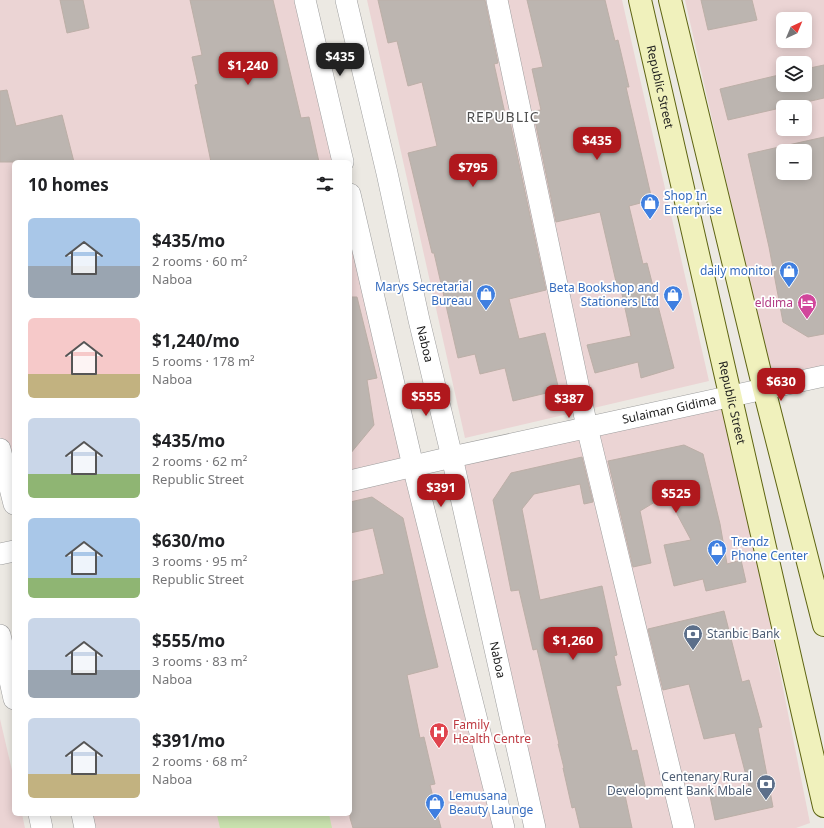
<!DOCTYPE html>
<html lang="en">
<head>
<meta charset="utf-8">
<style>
  body { margin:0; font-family:"Noto Sans",sans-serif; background:#f2f2f2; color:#202124; height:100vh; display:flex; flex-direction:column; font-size:15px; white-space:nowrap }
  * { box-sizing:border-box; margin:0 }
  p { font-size:13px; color:#757577 }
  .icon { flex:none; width:22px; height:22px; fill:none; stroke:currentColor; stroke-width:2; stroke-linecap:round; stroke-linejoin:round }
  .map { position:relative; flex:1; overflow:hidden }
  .side { position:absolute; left:12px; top:160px; width:340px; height:656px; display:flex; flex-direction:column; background:#fff; border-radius:6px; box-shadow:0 2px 10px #0003 }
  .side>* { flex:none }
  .needle { width:26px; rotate:44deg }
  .controls { position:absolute; left:776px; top:12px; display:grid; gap:8px }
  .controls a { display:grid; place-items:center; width:36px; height:36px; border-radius:6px; background:#fff; box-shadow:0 2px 10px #0003; font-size:20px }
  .price { position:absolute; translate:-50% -34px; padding:0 9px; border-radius:8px; background:#b0181d; color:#fff; font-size:13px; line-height:26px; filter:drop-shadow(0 1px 2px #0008) }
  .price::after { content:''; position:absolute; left:50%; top:24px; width:12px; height:9px; margin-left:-6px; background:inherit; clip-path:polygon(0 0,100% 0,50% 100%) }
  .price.current { background:#222; color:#fff }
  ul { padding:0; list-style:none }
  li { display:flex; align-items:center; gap:12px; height:100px; padding:0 16px }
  li span { display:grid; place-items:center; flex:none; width:112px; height:80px; border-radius:6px; color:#555 }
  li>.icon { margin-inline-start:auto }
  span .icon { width:48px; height:48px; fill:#fffc; stroke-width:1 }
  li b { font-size:17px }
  h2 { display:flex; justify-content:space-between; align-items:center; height:48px; padding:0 16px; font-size:17px }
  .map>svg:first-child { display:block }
  .commercial { fill:#ebd4d4; fill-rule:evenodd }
  .grass { fill:#c9e1ae }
  .building { fill:#bcb5b0; stroke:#bcafa7; fill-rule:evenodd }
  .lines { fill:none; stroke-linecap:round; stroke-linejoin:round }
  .minor-casing { stroke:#9d9d9d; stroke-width:22 }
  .secondary-casing { stroke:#5e6412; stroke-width:24 }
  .minor { stroke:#fff; stroke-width:21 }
  .secondary { stroke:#f0f1bc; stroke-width:22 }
  .labels { text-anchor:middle; stroke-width:3.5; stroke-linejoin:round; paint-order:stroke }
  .street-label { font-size:12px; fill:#1c1c1c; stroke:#fff }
  .shop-label { font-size:12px; fill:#366cbe; stroke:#fff; text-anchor:start }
  .hotel-label { font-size:12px; fill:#b23c85; stroke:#fff; text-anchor:end }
  .service-label { font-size:12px; fill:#4e5e75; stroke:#fff; text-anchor:start }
  .health-label { font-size:12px; fill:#be3a42; stroke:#fff; text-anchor:start }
  .quarter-label { font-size:14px; letter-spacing:1px; fill:#4f4f4f; stroke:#fff }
</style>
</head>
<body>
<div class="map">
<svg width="824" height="828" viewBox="0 0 824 828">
  <rect width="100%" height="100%" fill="#ece9e3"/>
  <g class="commercial">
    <path d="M0,0h305l38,162h-329v336l-14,-62z"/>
    <path d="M367,0h255l87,381 -244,57z"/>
    <path d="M685,0h139v374l-51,13zM783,19h22v22h-22zM783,63h22v22h-22zM783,107h22v22h-22zM783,151h22v22h-22z"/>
    <path d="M350,194l63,273 94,361h-423l-3,-14h269z"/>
    <path d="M725,399l85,424 -14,5h-261l-79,-369z"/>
    <path d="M0,719l14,60v35h8l3,14h-25z"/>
  </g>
  <path class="grass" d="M223,814h106l3,14h-112l-3,-13z"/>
  <g class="building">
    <path d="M60,0h23l6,28 -22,5z"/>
    <path d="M190,0h83l28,118 8,-1 10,45h-108l-16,-77 3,-1 -6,-27 10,-2z"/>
    <path d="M378,0h107l13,63 -4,1 12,54 3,-1 37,173 -37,9 10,40 26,-6 14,57 -46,11 -8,-33 -25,6 -5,-20 -17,4 -24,-105h-2l-24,-100 29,-7 -15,-64 -14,4 -11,-45 -9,2z"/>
    <path d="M527,0h78l10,41 3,-1 11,47h-3l26,113 -23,6 14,58 4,-1 27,105 -33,10 -3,-16 -43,11 -8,-28 44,-9 -11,-51 -3,1 -17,-74 -44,10 -23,-111 8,-1 -9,-41 11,-2z"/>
    <path d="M701,0h51l5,20 -49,10z"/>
    <path d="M824,65v33l-96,22 -8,-31 63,-15v11h22v-16z"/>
    <path d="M7,90l9,36 46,-11 12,47h-74v-71z"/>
    <path d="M824,137v197l-16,3 -25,-15 -14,-75 -21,-93zM783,151h22v22h-22z"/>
    <path d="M350,297h7l20,81 -10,2 7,45 -24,29z"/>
    <path d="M684,445l19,9 17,70 7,40 14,-4 5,22 -40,9 -3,-12 -29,7 -10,-41 27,-5 -14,-26 -2,-24 -35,21 11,52 -18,4 -25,-106z"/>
    <path d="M582,457l11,45 -9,2 -4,-20 -46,10 -12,15 18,91 62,-14 15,69 -3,1 7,29 -5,1 16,65 5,-1 9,40 -21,5 7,33h-52l-5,-21 -3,1 -9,-40h1l-6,-24h1l-22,-95 -4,1 -14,-60 -8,1 -18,-91 18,-27z"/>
    <path d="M372,497l31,21 22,96 13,53 -31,8 13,63 4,-1 11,47 -5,1 11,43h-88l-3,-10v-236l34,-8 -11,-46 -23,5v-31z"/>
    <path d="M724,611l18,71 7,-2 13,47 -4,1 15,79 -58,13 -5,-24 39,-9 -14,-54 -31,6 -15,-55 -26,6 -15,-61z"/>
  </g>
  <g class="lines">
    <defs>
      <g id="minor">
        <path d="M305,0l38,162"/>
        <path id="s1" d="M346,0l41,173 32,147 33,137 83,371"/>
        <path d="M497,0l90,427 97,401"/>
        <path d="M350,194l63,272 91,362"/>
        <path d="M0,449l14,55"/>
        <path id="s2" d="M350,481l102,-24 372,-81"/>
        <path d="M0,554l14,-3"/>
        <path d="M0,635l14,64"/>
        <path d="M39,814l3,14"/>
        <path d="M82,814l3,14"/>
      </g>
      <g id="secondary">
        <path id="s3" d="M640,0l184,806"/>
        <path d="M670,0l94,389 60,236"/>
      </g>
    </defs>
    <use href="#minor" class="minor-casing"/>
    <use href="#secondary" class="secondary-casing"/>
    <use href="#minor" class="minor"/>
    <use href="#secondary" class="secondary"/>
  </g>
  <defs>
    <symbol id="shop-pin" viewBox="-11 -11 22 30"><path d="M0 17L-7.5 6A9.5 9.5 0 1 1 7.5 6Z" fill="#3f7fe0" stroke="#fff"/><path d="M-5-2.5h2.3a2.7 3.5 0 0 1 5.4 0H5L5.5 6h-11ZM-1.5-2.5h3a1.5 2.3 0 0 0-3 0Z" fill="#fff"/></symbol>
    <symbol id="hotel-pin" viewBox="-11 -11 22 30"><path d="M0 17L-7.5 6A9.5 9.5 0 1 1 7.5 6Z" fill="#d1479c" stroke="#fff"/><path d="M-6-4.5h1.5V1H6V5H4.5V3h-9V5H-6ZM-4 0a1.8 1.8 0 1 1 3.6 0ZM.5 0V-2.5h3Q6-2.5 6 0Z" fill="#fff"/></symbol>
    <symbol id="bank-pin" viewBox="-11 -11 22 30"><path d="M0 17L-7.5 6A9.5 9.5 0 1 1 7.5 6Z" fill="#5c6f8a" stroke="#fff"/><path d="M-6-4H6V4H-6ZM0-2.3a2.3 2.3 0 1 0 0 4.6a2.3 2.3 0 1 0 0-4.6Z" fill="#fff"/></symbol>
    <symbol id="hospital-pin" viewBox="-11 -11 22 30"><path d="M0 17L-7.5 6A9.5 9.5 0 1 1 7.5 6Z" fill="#e0444e" stroke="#fff"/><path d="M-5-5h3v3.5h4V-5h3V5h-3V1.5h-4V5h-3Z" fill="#fff"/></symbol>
  </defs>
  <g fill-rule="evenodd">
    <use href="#shop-pin" x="639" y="192" width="22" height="30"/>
    <use href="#shop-pin" x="778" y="260" width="22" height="30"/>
    <use href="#shop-pin" x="475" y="283" width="22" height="30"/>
    <use href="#shop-pin" x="662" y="284" width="22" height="30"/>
    <use href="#hotel-pin" x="796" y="292" width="22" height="30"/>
    <use href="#shop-pin" x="706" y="538" width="22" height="30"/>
    <use href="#bank-pin" x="682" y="623" width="22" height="30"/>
    <use href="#hospital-pin" x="428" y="721" width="22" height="30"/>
    <use href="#bank-pin" x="755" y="773" width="22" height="30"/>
    <use href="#shop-pin" x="424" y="792" width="22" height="30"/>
  </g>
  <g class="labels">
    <g class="street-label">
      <text dy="4" stroke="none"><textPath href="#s3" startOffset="89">Republic Street</textPath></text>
      <text dy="4" stroke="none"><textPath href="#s1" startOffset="353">Naboa</textPath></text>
      <text dy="4" stroke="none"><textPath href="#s3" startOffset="413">Republic Street</textPath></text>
      <text dy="4" stroke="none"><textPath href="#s2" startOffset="327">Sulaiman Gidima</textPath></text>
      <text dy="4" stroke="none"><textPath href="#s1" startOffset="677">Naboa</textPath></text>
    </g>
    <g class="shop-label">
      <text x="664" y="200">Shop In<tspan x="664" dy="14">Enterprise</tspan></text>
      <text x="775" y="275" text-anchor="end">daily monitor</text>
      <text x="472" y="291" text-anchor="end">Marys Secretarial<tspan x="472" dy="14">Bureau</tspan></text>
      <text x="659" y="292" text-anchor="end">Beta Bookshop and<tspan x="659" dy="14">Stationers Ltd</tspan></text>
      <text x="731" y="546">Trendz<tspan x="731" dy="14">Phone Center</tspan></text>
      <text x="449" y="800">Lemusana<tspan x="449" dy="14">Beauty Launge</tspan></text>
    </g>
    <g class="hotel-label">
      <text x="793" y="307">eldima</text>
    </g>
    <g class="service-label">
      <text x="707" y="638">Stanbic Bank</text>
      <text x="752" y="781" text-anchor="end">Centenary Rural<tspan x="752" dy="14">Development Bank Mbale</tspan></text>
    </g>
    <g class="health-label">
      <text x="453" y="729">Family<tspan x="453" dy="14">Health Centre</tspan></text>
    </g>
    <g class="quarter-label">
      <text x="503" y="122">REPUBLIC</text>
    </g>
  </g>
</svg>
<div class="controls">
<a><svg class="needle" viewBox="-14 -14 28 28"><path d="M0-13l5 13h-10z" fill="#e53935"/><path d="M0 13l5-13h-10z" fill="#757577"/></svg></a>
<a><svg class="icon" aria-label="layers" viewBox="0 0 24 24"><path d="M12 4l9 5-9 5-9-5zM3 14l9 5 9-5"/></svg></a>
<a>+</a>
<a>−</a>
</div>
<b class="price current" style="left:340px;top:77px">$435</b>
<b class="price" style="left:248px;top:86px">$1,240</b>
<b class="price" style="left:597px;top:161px">$435</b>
<b class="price" style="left:473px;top:188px">$795</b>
<b class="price" style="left:781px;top:402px">$630</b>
<b class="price" style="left:426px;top:417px">$555</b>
<b class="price" style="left:569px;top:419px">$387</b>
<b class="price" style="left:441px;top:508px">$391</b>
<b class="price" style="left:676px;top:514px">$525</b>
<b class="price" style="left:573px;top:661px">$1,260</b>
<section class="side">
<h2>10 homes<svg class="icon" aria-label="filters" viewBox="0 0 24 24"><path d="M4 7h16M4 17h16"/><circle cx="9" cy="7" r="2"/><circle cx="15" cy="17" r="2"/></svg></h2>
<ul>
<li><span style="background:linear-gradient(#a9c7e8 60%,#9aa5b1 0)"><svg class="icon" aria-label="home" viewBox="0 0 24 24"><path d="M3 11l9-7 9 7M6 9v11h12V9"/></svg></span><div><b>$435/mo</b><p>2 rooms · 60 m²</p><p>Naboa</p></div></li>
<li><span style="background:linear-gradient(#f6c9c9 70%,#c2b280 0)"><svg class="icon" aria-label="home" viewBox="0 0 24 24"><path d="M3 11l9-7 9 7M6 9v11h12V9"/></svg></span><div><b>$1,240/mo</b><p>5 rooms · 178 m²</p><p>Naboa</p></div></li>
<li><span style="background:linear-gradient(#c9d6e8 70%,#8fb573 0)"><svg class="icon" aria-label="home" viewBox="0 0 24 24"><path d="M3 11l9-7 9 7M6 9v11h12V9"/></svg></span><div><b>$435/mo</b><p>2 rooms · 62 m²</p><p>Republic Street</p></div></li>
<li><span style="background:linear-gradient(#a9c7e8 75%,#8fb573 0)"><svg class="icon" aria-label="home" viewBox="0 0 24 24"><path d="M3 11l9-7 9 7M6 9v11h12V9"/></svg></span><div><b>$630/mo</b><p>3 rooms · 95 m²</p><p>Republic Street</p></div></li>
<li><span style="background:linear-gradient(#c9d6e8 65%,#9aa5b1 0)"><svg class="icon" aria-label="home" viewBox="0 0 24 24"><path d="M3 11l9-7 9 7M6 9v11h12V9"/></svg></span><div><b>$555/mo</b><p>3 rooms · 83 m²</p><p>Naboa</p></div></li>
<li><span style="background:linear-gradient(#c9d6e8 70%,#c2b280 0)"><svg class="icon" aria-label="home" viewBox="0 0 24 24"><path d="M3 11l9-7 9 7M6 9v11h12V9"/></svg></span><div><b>$391/mo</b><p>2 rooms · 68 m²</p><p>Naboa</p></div></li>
</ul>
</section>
</div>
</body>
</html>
